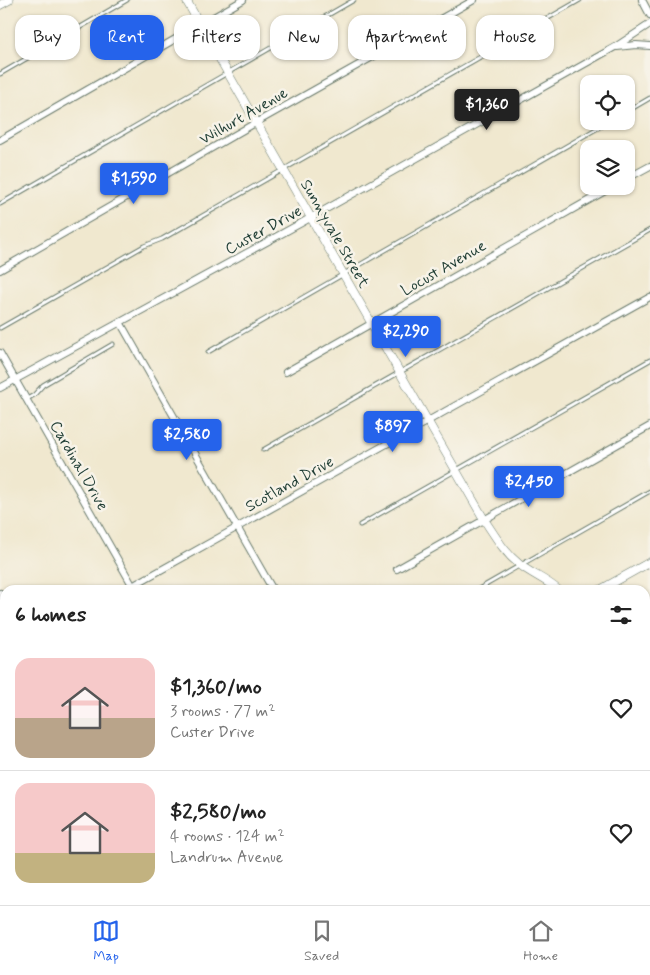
<!DOCTYPE html>
<html lang="en">
<head>
<meta charset="utf-8">
<style>
  body { margin:0; font-family:Mynerve,sans-serif; background:#f6f6f6; color:#222; height:100vh; display:flex; flex-direction:column; font-size:19px; white-space:nowrap }
  * { box-sizing:border-box; margin:0 }
  p { font-size:16px; color:#767676 }
  .icon { flex:none; width:28px; height:28px; fill:none; stroke:currentColor; stroke-width:2; stroke-linecap:round; stroke-linejoin:round }
  .map { position:relative; flex:1; overflow:hidden }
  .details { position:absolute; left:0px; top:585px; width:650px; height:320px; display:flex; flex-direction:column; background:#fff; border-radius:15px 15px 0 0; box-shadow:0 1px 4px #0004 }
  .details>* { flex:none }
  .hud { position:absolute; left:15px; top:15px; width:620px; height:45px; display:flex; gap:10px }
  .controls { position:absolute; left:580px; top:75px; display:grid; gap:10px }
  .controls a { display:grid; place-items:center; width:55px; height:55px; border-radius:10px; background:#fff; box-shadow:0 1px 4px #0004; font-size:25px }
  .price { position:absolute; translate:-50% -42px; padding:0 11px; border-radius:5px; background:#2563eb; color:#fff; font-size:16px; line-height:32px; filter:drop-shadow(0 1px 2px #0008) }
  .price::after { content:''; position:absolute; left:50%; top:30px; width:15px; height:11px; margin-left:-8px; background:inherit; clip-path:polygon(0 0,100% 0,50% 100%) }
  .price.active { background:#222; color:#fff }
  ul { padding:0; list-style:none }
  li { display:flex; align-items:center; gap:15px; height:125px; padding:0 15px }
  li+li { border-top:1px solid #e0e0e0 }
  li span { display:grid; place-items:center; flex:none; width:140px; height:100px; border-radius:15px; color:#555 }
  li>.icon { margin-inline-start:auto }
  span .icon { width:60px; height:60px; fill:#fffc; stroke-width:1 }
  li b { font-size:21px }
  h2 { display:flex; justify-content:space-between; align-items:center; height:60px; padding:0 15px; font-size:21px }
  .tag { padding:0 18px; border-radius:15px; background:#fff; box-shadow:0 1px 4px #0004; font-size:18px; line-height:45px }
  .tag.active { background:#2563eb; color:#fff }
  .tabs { display:flex; justify-content:space-around; align-items:center; height:70px; border-top:1px solid #e0e0e0; background:#fff; font-size:14px; color:#767676 }
  .tabs a { display:grid; justify-items:center; gap:2px }
  .tabs .active { color:#2563eb }
  .map>svg:first-child { display:block }
  .lines { fill:none; stroke-linecap:round; stroke-linejoin:round }
  .service-casing { stroke:#68796a; stroke-width:5 }
  .minor-casing { stroke:#68796a; stroke-width:8 }
  .tertiary-casing { stroke:#68796a; stroke-width:9 }
  .service { stroke:#fff; stroke-width:3 }
  .minor { stroke:#fff; stroke-width:6 }
  .tertiary { stroke:#fff; stroke-width:8 }
  .labels { text-anchor:middle; stroke-width:5; stroke-linejoin:round; paint-order:stroke }
  .street-label { font-size:16px; fill:#1f3d34; stroke:#f7f3e8 }
</style>
</head>
<body>
<div class="map">
<svg width="650" height="905" viewBox="0 0 650 905">
  <rect width="100%" height="100%" fill="#f7f3e8"/>
  <filter id="ink" filterUnits="userSpaceOnUse"><feTurbulence type="fractalNoise" baseFrequency=".02" numOctaves="2"/><feDisplacementMap in="SourceGraphic" scale="10" xChannelSelector="R" yChannelSelector="G"/><feConvolveMatrix kernelMatrix="1 2 1 2 8 2 1 2 1" color-interpolation-filters="sRGB"/></filter>
  <filter id="wash" filterUnits="userSpaceOnUse"><feTurbulence type="fractalNoise" baseFrequency=".0096" numOctaves="4" result="noise"/><feDisplacementMap in="SourceGraphic" scale="20" xChannelSelector="R" yChannelSelector="G"/><feGaussianBlur stdDeviation="1.12" result="paint"/><feColorMatrix in="noise" values="0 0 0 0 0 0 0 0 0 0 0 0 0 0 0 0 0 1.4 0 .05"/><feComposite in="paint" operator="in"/></filter>
  <g filter="url(#wash)">
    <rect width="100%" height="100%" fill="#f0e8cf"/>
  </g>
  <g filter="url(#ink)">
    <g class="lines">
      <defs>
        <g id="service">
          <path d="M0,74l127,-74"/>
          <path d="M626,112l24,-14"/>
          <path d="M0,204l354,-204"/>
          <path d="M0,328l144,-82 18,-7 418,-239"/>
          <path d="M208,352l402,-231"/>
          <path d="M27,399l7,-4 9,-10 70,-41"/>
          <path d="M263,450l387,-220"/>
          <path d="M360,525l290,-165"/>
          <path d="M477,590l173,-99"/>
          <path d="M645,631l5,-3"/>
          <path d="M501,905l5,-5"/>
        </g>
        <g id="minor">
          <path d="M642,0l8,15"/>
          <path d="M617,47l19,-2 14,1"/>
          <path d="M0,140l243,-140"/>
          <path d="M626,179l24,-13"/>
          <path d="M0,270l257,-148 217,-122"/>
          <path d="M120,322l153,268"/>
          <path d="M0,353l135,237"/>
          <path d="M286,372l328,-186"/>
          <path d="M0,388l303,-166 312,-175 35,-23"/>
          <path d="M397,569l253,-143"/>
          <path d="M125,590l525,-293"/>
          <path d="M0,593l5,9"/>
          <path d="M0,662l5,-3"/>
          <path d="M0,798l5,-2"/>
          <path d="M645,801l5,-3"/>
          <path d="M645,861l5,8"/>
          <path d="M645,881l5,-4"/>
          <path d="M355,900l3,5"/>
          <path d="M417,905l7,-5"/>
          <path d="M599,905l8,-5"/>
        </g>
        <g id="tertiary">
          <path d="M186,0l299,521c10,15 19,31 34,43 12,10 27,15 39,26"/>
          <path d="M0,5l9,-5"/>
          <path d="M600,590l50,-28"/>
          <path d="M645,715l5,9"/>
          <path d="M645,751l5,9"/>
          <path d="M49,905l9,-5"/>
        </g>
      </defs>
      <use href="#service" class="service-casing"/>
      <use href="#minor" class="minor-casing"/>
      <use href="#tertiary" class="tertiary-casing"/>
      <use href="#service" class="service"/>
      <use href="#minor" class="minor"/>
      <use href="#tertiary" class="tertiary"/>
    </g>
  </g>
  <g class="labels">
    <g class="street-label">
      <text transform="translate(243 115) rotate(-30)" y="6">Wilhurt Avenue</text>
      <text transform="translate(263 229) rotate(-29)" y="6">Custer Drive</text>
      <text transform="translate(336 233) rotate(60)" y="6">Sunnyvale Street</text>
      <text transform="translate(443 267) rotate(-30)" y="6">Locust Avenue</text>
      <text transform="translate(80 465) rotate(60)" y="6">Cardinal Drive</text>
      <text transform="translate(289 483) rotate(-29)" y="6">Scotland Drive</text>
    </g>
  </g>
</svg>
<div class="controls">
<a><svg class="icon" aria-label="locate" viewBox="0 0 24 24"><circle cx="12" cy="12" r="6"/><path d="M12 2v4M12 18v4M2 12h4M18 12h4"/></svg></a>
<a><svg class="icon" aria-label="layers" viewBox="0 0 24 24"><path d="M12 4l9 5-9 5-9-5zM3 14l9 5 9-5"/></svg></a>
</div>
<b class="price active" style="left:487px;top:131px">$1,360</b>
<b class="price" style="left:134px;top:205px">$1,590</b>
<b class="price" style="left:406px;top:358px">$2,290</b>
<b class="price" style="left:393px;top:453px">$897</b>
<b class="price" style="left:187px;top:461px">$2,580</b>
<b class="price" style="left:529px;top:508px">$2,450</b>
<div class="hud">
<a class="tag">Buy</a>
<a class="tag active">Rent</a>
<a class="tag">Filters</a>
<a class="tag">New</a>
<a class="tag">Apartment</a>
<a class="tag">House</a>
</div>
<section class="details">
<h2>6 homes<svg class="icon" aria-label="filters" viewBox="0 0 24 24"><path d="M4 7h16M4 17h16"/><circle cx="9" cy="7" r="2"/><circle cx="15" cy="17" r="2"/></svg></h2>
<ul>
<li><span style="background:linear-gradient(#f6c9c9 60%,#b9a48a 0)"><svg class="icon" aria-label="home" viewBox="0 0 24 24"><path d="M3 11l9-7 9 7M6 9v11h12V9"/></svg></span><div><b>$1,360/mo</b><p>3 rooms · 77 m²</p><p>Custer Drive</p></div><svg class="icon" aria-label="heart" viewBox="0 0 24 24"><path d="M12 20l-8-8c-3-5 5-10 8-4 3-6 11-1 8 4z"/></svg></li>
<li><span style="background:linear-gradient(#f6c9c9 70%,#c2b280 0)"><svg class="icon" aria-label="home" viewBox="0 0 24 24"><path d="M3 11l9-7 9 7M6 9v11h12V9"/></svg></span><div><b>$2,580/mo</b><p>4 rooms · 124 m²</p><p>Landrum Avenue</p></div><svg class="icon" aria-label="heart" viewBox="0 0 24 24"><path d="M12 20l-8-8c-3-5 5-10 8-4 3-6 11-1 8 4z"/></svg></li>
</ul>
</section>
</div>
<nav class="tabs">
<a class="active"><svg class="icon" aria-label="map" viewBox="0 0 24 24"><path d="M3 6l6-2 6 2 6-2v14l-6 2-6-2-6 2zM9 4v14M15 6v14"/></svg>Map</a>
<a><svg class="icon" aria-label="saved" viewBox="0 0 24 24"><path d="M7 4h10v16l-5-4-5 4z"/></svg>Saved</a>
<a><svg class="icon" aria-label="home" viewBox="0 0 24 24"><path d="M3 11l9-7 9 7M6 9v11h12V9"/></svg>Home</a>
</nav>
</body>
</html>
